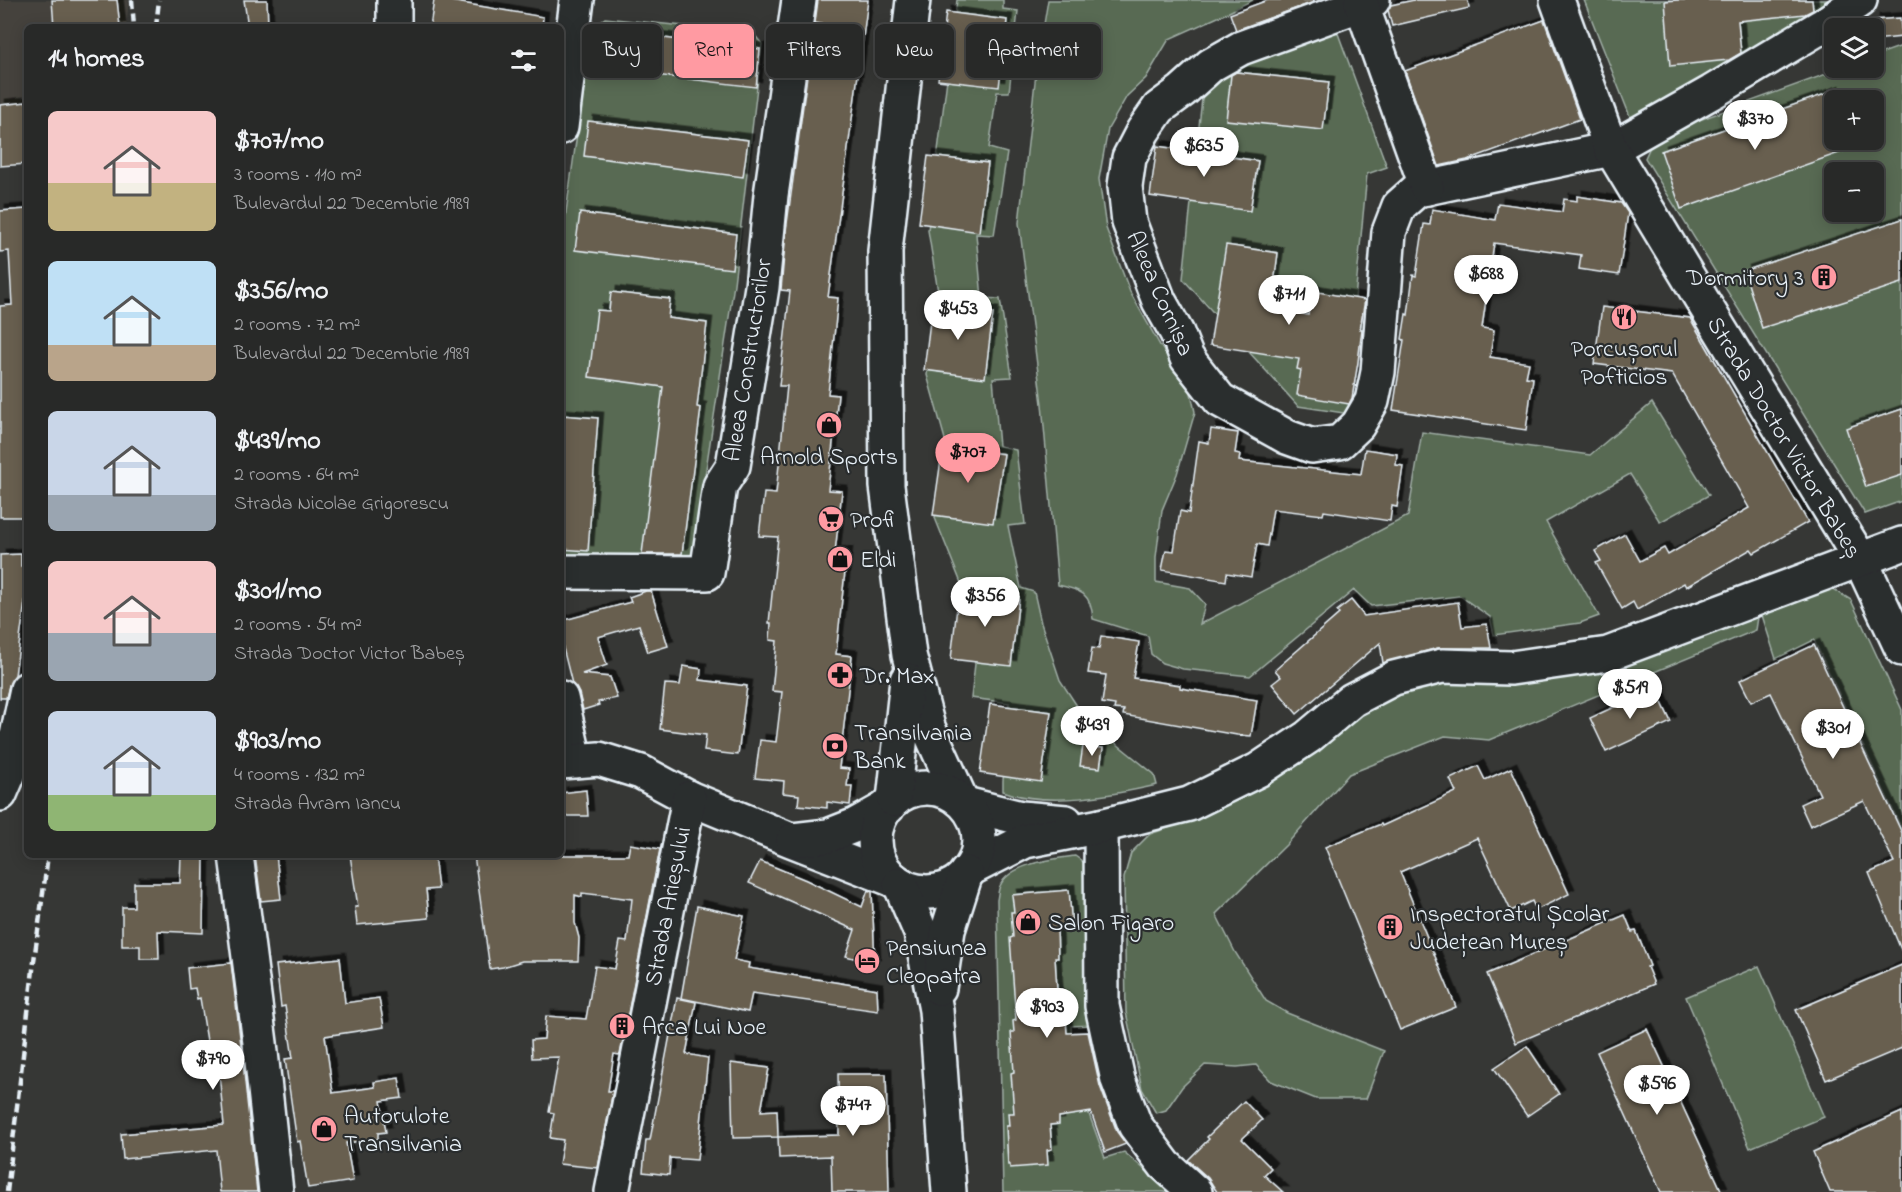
<!DOCTYPE html>
<html lang="en">
<head>
<meta charset="utf-8">
<style>
  body { margin:0; font-family:"Indie Flower",sans-serif; background:#303130; color:#f1f3f6; height:100vh; display:flex; flex-direction:column; font-size:22px; white-space:nowrap }
  * { box-sizing:border-box; margin:0 }
  p { font-size:20px; color:#a5a6a8 }
  .icon { flex:none; width:33px; height:33px; fill:none; stroke:currentColor; stroke-width:2; stroke-linecap:round; stroke-linejoin:round }
  .map { position:relative; flex:1; overflow:hidden }
  .details { position:absolute; left:24px; top:24px; width:540px; height:834px; display:flex; flex-direction:column; background:#282928; border-radius:9px; box-shadow:0 3px 15px #0003,0 0 0 2px #444545 }
  .details>* { flex:none }
  .top-card { position:absolute; left:582px; top:24px; width:570px; height:54px; display:flex; gap:12px }
  .buttons { position:absolute; left:1824px; top:18px; display:grid; gap:12px }
  .buttons a { display:grid; place-items:center; width:60px; height:60px; border-radius:9px; background:#282928; box-shadow:0 3px 15px #0003,0 0 0 2px #444545; font-size:30px }
  .price { position:absolute; translate:-50% -51px; padding:0 14px; border-radius:21px; background:#fff; color:#222; font-size:20px; line-height:39px; filter:drop-shadow(0 2px 3px #0008) }
  .price::after { content:''; position:absolute; left:50%; top:36px; width:18px; height:14px; margin-left:-9px; background:inherit; clip-path:polygon(0 0,100% 0,50% 100%) }
  .price.selected { background:#ff9aa2; color:#111 }
  ul { padding:0; list-style:none }
  li { display:flex; align-items:center; gap:18px; height:150px; padding:0 24px }
  li span { display:grid; place-items:center; flex:none; width:168px; height:120px; border-radius:9px; color:#555 }
  li>.icon { margin-inline-start:auto }
  span .icon { width:72px; height:72px; fill:#fffc; stroke-width:1 }
  li b { font-size:26px }
  h2 { display:flex; justify-content:space-between; align-items:center; height:72px; padding:0 24px; font-size:26px }
  .tag { padding:0 21px; border-radius:9px; background:#282928; box-shadow:0 3px 15px #0003,0 0 0 2px #444545; font-size:21px; line-height:54px }
  .tag.selected { background:#ff9aa2; color:#111 }
  .map>svg:first-child { display:block }
  .built { fill:#45433d }
  .green { fill:#586a53; stroke:#a0aea6; stroke-width:1.5; fill-rule:evenodd }
  .building { fill:#675e4f; stroke:#e8f1f8; stroke-width:1.5; filter:url(#shadow) }
  .lines { fill:none; stroke-linecap:round; stroke-linejoin:round }
  .minor-casing { stroke:#e8f1f8; stroke-width:38 }
  .major-casing { stroke:#e8f1f8; stroke-width:38 }
  .minor { stroke:#2a2d2e; stroke-width:33 }
  .major { stroke:#2a2d2e; stroke-width:33 }
  .rail { stroke:#e8f1f8; stroke-width:4.5; stroke-dasharray:9 4.5; stroke-linecap:butt }
  .labels { text-anchor:middle; stroke-width:4.5; stroke-linejoin:round; paint-order:stroke }
  .poi-label { font-size:24px; fill:#e8f1f8; stroke:#2a2d2e; text-anchor:start }
  .street-label { font-size:24px; fill:#e8f1f8; stroke:#2a2d2e }
</style>
</head>
<body>
<div class="map">
<svg width="1902" height="1192" viewBox="0 0 1902 1192">
  <defs>
    <filter id="shadow"><feDropShadow dx="5.5" dy="-5.5" stdDeviation="0" flood-color="#0009"/></filter>
  </defs>
  <rect width="100%" height="100%" fill="#363735"/>
  <filter id="ink" filterUnits="userSpaceOnUse"><feTurbulence type="fractalNoise" baseFrequency=".0167" numOctaves="2"/><feDisplacementMap in="SourceGraphic" scale="12" xChannelSelector="R" yChannelSelector="G"/><feConvolveMatrix kernelMatrix="1 2 1 2 8 2 1 2 1" color-interpolation-filters="sRGB"/></filter>
  <g filter="url(#ink)">
    <path class="built" d="M0,0h129l-3,27h-99v137l-27,2z"/>
    <g class="green">
      <path d="M957,0h46v9l15,2 -9,81h-12l-8,56 18,5 -13,82 -18,-1 6,64 18,1 12,78 -19,1 6,68 17,4 9,74 -17,2 13,62 13,4 7,31 19,57 19,29 33,31 42,34 3,11c-44,10 -111,23 -154,6v-10l6,-78 -38,-5 4,-34 -14,-81 -26,-65 11,-75 -19,-68 12,-77 -11,-68z"/>
      <path d="M1048,0h205l-26,13 -58,26 -23,39 -19,18 -19,33 -9,50 7,49 24,64 31,55 29,41 5,24 -18,62 -15,36 -6,47v25l34,6 15,16 -5,20 208,-108 14,-84 168,23 62,-52 57,92 -49,27 -30,-48 -84,48 53,94 -19,7 -86,12 -4,-18 -30,-21 -89,10 -17,-16 -104,86 -67,-7 -21,-6 -11,-9 -3,-18 -55,-17c-2,-26 -12,-29 -35,-34l-16,-181 -23,-181 17,-150z"/>
      <path d="M1584,0h247l-60,41 -140,78z"/>
      <path d="M605,18l148,15 9,11 -28,240 -41,271 -13,10 -119,-5v-312l31,-221z"/>
      <path d="M1336,28l51,139 -20,7 -13,135 9,11 -13,94 -52,-8 -115,-127 21,-200z"/>
      <path d="M1902,46v455l-37,13 -220,-356 10,-22 188,-68h31v-12zM1834,100h40v40h-40zM1834,172h40v40h-40z"/>
      <path d="M1828,586l23,14 51,110v119l-88,-189 -38,19 -16,-50z"/>
      <path d="M1748,610l10,7 -2,13 -267,110 -44,-4 -96,38 -63,71 -70,69 19,38 31,49 21,12 97,38 -18,48h-50l-45,-18 -15,-16 -19,2 -32,-2 -23,22 -16,23 -10,3 -14,-24 -16,-77 -2,-134 7,-25 19,-19 44,-15 204,-133z"/>
      <path d="M1075,856l14,10 6,159 -24,1 2,44 32,88 19,-6 47,40h-168l-6,-292c1,-4 1,-10 3,-14 10,-23 54,-27 75,-30z"/>
      <path d="M1759,966l65,151 -74,31 -64,-151z"/>
    </g>
    <g class="building">
      <path d="M52,0h65l3,27h-66z"/>
      <path d="M244,0h23l1,27h-20z"/>
      <path d="M434,0h10l99,17 -1,10h-112z"/>
      <path d="M818,0h50l-40,297 10,1 -10,96 10,1 -10,95 14,1 -7,61 12,1 -11,101 16,2 -13,112 10,1 -2,17h5l-2,19 -23,-3v6l-29,-3 1,-10 -16,-2 1,-12 -29,-3 5,-38 16,2 6,-50 -10,-1 5,-50 -7,-1 1,-17h-2l9,-86 -19,-1 5,-43 12,1 11,-108h-8l11,-95 -9,-1 5,-59 24,-177 27,3 4,-30 -26,-4z"/>
      <path d="M1268,0h45l1,2 -78,28 -6,-16z"/>
      <path d="M1414,0h54l1,8 -77,18 -4,-16 3,-5z"/>
      <path d="M1678,0h134l1,10 -8,4 -67,7 3,32 -12,7 -59,6 -5,-65z"/>
      <path d="M946,12l61,8 -8,67 -61,-7z"/>
      <path d="M1900,18l2,19 -28,3v-20z"/>
      <path d="M1544,20l36,99 -113,41 -28,6 -34,-95z"/>
      <path d="M601,31l159,18 -4,38 -160,-19z"/>
      <path d="M1236,72l93,10 -6,48 -97,-10 5,-45z"/>
      <path d="M1834,91v49h35l1,2 -189,67 -20,-58z"/>
      <path d="M27,102v62l-27,2v-61z"/>
      <path d="M588,121l160,19 -5,37 -159,-21z"/>
      <path d="M1157,146l101,15 -8,50 -100,-15z"/>
      <path d="M928,156l60,7 -9,69 -60,-9z"/>
      <path d="M1577,196l44,7 7,10 -9,62 -40,-6 2,-14 -87,-12 -12,85 12,2 -4,27 39,6 -3,14 7,1 -7,52 -133,-20 11,-70 -2,-1 4,-25 2,1 5,-40 3,1 8,-52 6,1 2,-16 63,11 3,-17 64,9 2,-13 13,2z"/>
      <path d="M27,209v308h-27v-211l12,-1 -3,-54 -9,1v-41z"/>
      <path d="M580,213l156,21 -4,35 -157,-19z"/>
      <path d="M1902,219v64l-140,45 -18,-57z"/>
      <path d="M1226,245l52,8 -7,54 37,8 4,-24 53,9 -5,29h2l-4,33 -6,36 -3,6 -52,-9 4,-25 -4,-1 2,-10 -89,-14z"/>
      <path d="M611,292l59,7 -2,19 39,5 -10,84 4,1 -19,146h-40l21,-167 -74,-10 8,-67 12,1z"/>
      <path d="M932,305l61,8 -8,65 -61,-8z"/>
      <path d="M1602,307l88,11 118,204 -54,31 -3,-4 -65,38 -2,-4 -47,27 -4,-8 -11,7 -26,-46 5,-2 -6,-10 30,-17 15,27 24,-13 4,7 81,-47 -77,-134 -78,-10z"/>
      <path d="M1902,409v66l-36,12 -20,-59z"/>
      <path d="M561,415l37,3 -10,133 -27,-2z"/>
      <path d="M1211,429l27,4 -3,20 5,1 -1,7 122,13 4,-25 32,5 -1,11 7,1 -6,41 -5,-1 -2,15 -66,-10 -1,4 -50,-6 -6,37 -10,-2 -6,33 -24,-4 -1,8 -64,-11 4,-20 8,1 6,-40 9,2 10,-72 10,2z"/>
      <path d="M943,446l61,8 -11,69 -60,-8z"/>
      <path d="M21,554v12h6v21l-12,88 -6,10 -3,13h-6v-143z"/>
      <path d="M959,590l60,7 -8,69 -60,-7z"/>
      <path d="M646,591h5l17,55 -20,6 -9,-27 -41,12 9,28 -25,9 28,3 7,21 -19,4 1,3 -16,5 -4,-17 -7,-9 -11,-44v-19l70,-19 -2,-5z"/>
      <path d="M1351,600l13,16 94,-14 4,25 25,-3 4,24h-53l-55,15 -3,-20 -83,71 -25,-30 9,-7 -6,-7 64,-56 -2,-3z"/>
      <path d="M1101,636l38,6 -6,36 47,7v3l77,12 -6,36 -14,-1 -114,-20 1,-5 -10,-1 1,-4 -13,-2 4,-28 -18,-2 4,-25 7,1z"/>
      <path d="M1814,645l88,188v119l-33,-79 25,-11 -30,-61 -54,25 -10,-22 20,-9 -49,-102 -20,9 -11,-22z"/>
      <path d="M683,666l18,3 -1,11 47,6 -9,69 -34,-4 2,-16 -46,-6 5,-45 15,1z"/>
      <path d="M1655,688l16,34 -65,30 -16,-34z"/>
      <path d="M990,704l61,8 -10,70 -61,-9z"/>
      <path d="M1083,746l20,2 -3,20 -20,-2z"/>
      <path d="M1478,766l7,14 26,-12 58,126 -33,16 -4,-9 -21,10 -34,-73 -77,34 56,135 -56,23 -75,-183 56,-23 1,2 74,-34 -6,-13z"/>
      <path d="M586,790l2,26h-27v-23z"/>
      <path d="M630,844l30,5 -40,206 -6,-1 -6,37h5l-15,77 -39,-4 4,-24 -13,-2 4,-25 -5,-1 10,-55 -27,1 -1,-18 13,-1 2,-23 40,3 9,-53 20,3 5,-28 7,1 5,-43 -50,-6v4l-7,-2v28l4,15 -1,23h-56l-19,6 -13,2 -16,-114h154z"/>
      <path d="M181,855h23l-1,78 -45,-2 1,28h-19v-13h-18v-39h12v-24h46z"/>
      <path d="M255,855h21l5,44 -20,2z"/>
      <path d="M350,855h84l4,34 -12,1 3,28 -72,7 -2,-18h3z"/>
      <path d="M760,861l46,19 56,27 6,-17 4,2 3,72 -29,-8 9,-26 -106,-47z"/>
      <path d="M1069,890l3,37 -15,1 1,30h-3l3,46h3v5h4l2,24 21,-1 12,54 17,46 9,12 -21,8 -14,-40 -32,5v7l-9,1 2,24 -5,1 1,15 -38,3v-3h-2l-2,-39h3l-1,-13h6l-3,-40 3,-1 -3,-40h3l-1,-11 3,-1 -6,-82 3,-1 -2,-25h3l-2,-17z"/>
      <path d="M697,906l47,10 -10,44 15,3 -1,5 129,21 1,22 -126,-18 -4,19 -67,-14z"/>
      <path d="M1625,915l7,17 4,-1 14,35 -3,1 7,17 -138,59 -29,-69z"/>
      <path d="M340,958l5,45 34,-5 5,29 -59,9 8,57 42,-6 -1,-5 25,-4 3,20 -21,3 5,31 -8,1v6l-32,4 7,38 -45,7 -8,-47 -3,1 -12,-83 8,-1 -8,-52 -4,1 -5,-42z"/>
      <path d="M231,963l10,82 16,147h-37l-4,-42 -93,9 -2,-25 103,-9 -7,-74 -8,2 -9,-55 -3,1 -2,-11 -6,1 -2,-21z"/>
      <path d="M1902,965v83l-76,32 -30,-70z"/>
      <path d="M677,998l19,4 -10,52 22,4 -11,102 -27,-2 -1,17 -26,-3 3,-32h4z"/>
      <path d="M1647,1029l75,163h-61l-64,-140z"/>
      <path d="M1527,1046l32,48 -32,22 -33,-48z"/>
      <path d="M731,1063l38,5 -8,43 16,-1 1,27 -45,1z"/>
      <path d="M838,1074h48l3,118h-57l-1,-36 -52,2 -1,-21 61,-2z"/>
      <path d="M1244,1101l18,19 -20,19 29,29 -7,7 19,17h-66l-9,-14 -20,-18 21,-21 -2,-2z"/>
      <path d="M1902,1112v80h-72l-17,-40z"/>
    </g>
    <g class="lines">
      <defs>
        <g id="minor">
          <path d="M1373,0l-132,48 -30,17 -29,26 -23,17 -16,23 -14,27 -4,28 4,36 30,79 18,32 10,25 33,42 67,37 25,9 28,-4 18,-17 14,-24 6,-29 11,-140 10,-26 18,-16 194,-41 101,-57 110,-66 38,-26"/>
          <path d="M1557,0l54,149 94,156 155,254 42,90"/>
          <path d="M1361,3l66,185"/>
          <path d="M394,27v-27"/>
          <path d="M561,127l16,-127"/>
          <path d="M561,572l146,1 13,-87 13,-20 29,-179 9,-92 28,-195"/>
          <path d="M561,698l14,62"/>
          <path d="M561,762l38,-3 42,13 48,26 102,42 103,40"/>
          <path d="M0,794l9,-21 18,-84"/>
          <path d="M965,804l56,14 45,4"/>
          <path d="M1101,826l1,180 16,74 17,45 30,40 30,27"/>
          <path d="M793,840l35,-4 28,-11 32,-18"/>
          <path d="M236,855l24,188 16,149"/>
          <path d="M970,869l55,-28 76,-15 88,-22 69,-34 50,-33 44,-37 42,-22 48,-12 69,2 97,-14 294,-110"/>
          <path d="M612,1192l77,-394"/>
        </g>
        <g id="major">
          <path d="M913,0l-28,251 2,235 22,169 19,72 33,73"/>
          <circle cx="927" cy="840" r="52"/>
          <path d="M894,800l13,-120"/>
          <path d="M900,884l21,49 15,77 13,182"/>
          <path d="M939,988l9,-58 18,-57"/>
        </g>
      </defs>
      <use href="#minor" class="minor-casing"/>
      <use href="#major" class="major-casing"/>
      <use href="#minor" class="minor"/>
      <use href="#major" class="major"/>
      <g class="rail">
        <path d="M132,0l2,27"/>
        <path d="M156,27l3,-27"/>
        <path d="M7,1192l27,-231 14,-106"/>
      </g>
    </g>
  </g>
  <defs>
    <symbol id="building-disc" viewBox="-11 -11 22 22"><circle r="9.5" fill="#ff9aa2" stroke="#2a2d2e"/><path d="M-4-6H4V6H1V3H-1V6H-4ZM-2.5-4.3h1.7v1.8h-1.7ZM.8-4.3h1.7v1.8H.8ZM-2.5-1h1.7V.8h-1.7ZM.8-1h1.7V.8H.8Z" fill="#111"/></symbol>
    <symbol id="restaurant-disc" viewBox="-11 -11 22 22"><circle r="9.5" fill="#ff9aa2" stroke="#2a2d2e"/><path d="M-5-6h1v4h1v-4h1v4h1v-4h1v5L-1.5 .5V6h-2V.5L-5-1ZM5-6V6H3V1.5H1.5Q1.5-4 5-6Z" fill="#111"/></symbol>
    <symbol id="shop-disc" viewBox="-11 -11 22 22"><circle r="9.5" fill="#ff9aa2" stroke="#2a2d2e"/><path d="M-5-2.5h2.3a2.7 3.5 0 0 1 5.4 0H5L5.5 6h-11ZM-1.5-2.5h3a1.5 2.3 0 0 0-3 0Z" fill="#111"/></symbol>
    <symbol id="supermarket-disc" viewBox="-11 -11 22 22"><circle r="9.5" fill="#ff9aa2" stroke="#2a2d2e"/><path d="M-6-5.5h2.5l.6 2H6L4.5 2H-2.5L-4.4-4H-6ZM-1.5 3.2a1.3 1.3 0 1 0 .1 0ZM3 3.2a1.3 1.3 0 1 0 .1 0Z" fill="#111"/></symbol>
    <symbol id="pharmacy-disc" viewBox="-11 -11 22 22"><circle r="9.5" fill="#ff9aa2" stroke="#2a2d2e"/><path d="M-2-6h4v4h4v4h-4v4h-4v-4h-4v-4h4Z" fill="#111"/></symbol>
    <symbol id="bank-disc" viewBox="-11 -11 22 22"><circle r="9.5" fill="#ff9aa2" stroke="#2a2d2e"/><path d="M-6-4H6V4H-6ZM0-2.3a2.3 2.3 0 1 0 0 4.6a2.3 2.3 0 1 0 0-4.6Z" fill="#111"/></symbol>
    <symbol id="hotel-disc" viewBox="-11 -11 22 22"><circle r="9.5" fill="#ff9aa2" stroke="#2a2d2e"/><path d="M-6-4.5h1.5V1H6V5H4.5V3h-9V5H-6ZM-4 0a1.8 1.8 0 1 1 3.6 0ZM.5 0V-2.5h3Q6-2.5 6 0Z" fill="#111"/></symbol>
  </defs>
  <g fill-rule="evenodd">
    <use href="#building-disc" x="1809" y="262" width="30" height="30"/>
    <use href="#restaurant-disc" x="1609" y="302" width="30" height="30"/>
    <use href="#shop-disc" x="814" y="410" width="30" height="30"/>
    <use href="#supermarket-disc" x="816" y="504" width="30" height="30"/>
    <use href="#shop-disc" x="825" y="544" width="30" height="30"/>
    <use href="#pharmacy-disc" x="825" y="660" width="30" height="30"/>
    <use href="#bank-disc" x="820" y="731" width="30" height="30"/>
    <use href="#shop-disc" x="1013" y="907" width="30" height="30"/>
    <use href="#building-disc" x="1375" y="912" width="30" height="30"/>
    <use href="#hotel-disc" x="852" y="946" width="30" height="30"/>
    <use href="#building-disc" x="607" y="1011" width="30" height="30"/>
    <use href="#shop-disc" x="309" y="1114" width="30" height="30"/>
  </g>
  <g class="labels">
    <g class="poi-label">
      <text x="1804" y="285" text-anchor="end">Dormitory 3</text>
      <text x="1624" y="356" text-anchor="middle">Porcușorul<tspan x="1624" dy="28">Pofticios</tspan></text>
      <text x="829" y="464" text-anchor="middle">Arnold Sports</text>
      <text x="850" y="527">Profi</text>
      <text x="860" y="567">Eldi</text>
      <text x="860" y="683">Dr. Max</text>
      <text x="854" y="740">Transilvania<tspan x="854" dy="28">Bank</tspan></text>
      <text x="1410" y="921">Inspectoratul Școlar<tspan x="1410" dy="28">Județean Mureș</tspan></text>
      <text x="1048" y="930">Salon Figaro</text>
      <text x="886" y="955">Pensiunea<tspan x="886" dy="28">Cleopatra</tspan></text>
      <text x="642" y="1034">Arca Lui Noe</text>
      <text x="344" y="1123">Autorulote<tspan x="344" dy="28">Transilvania</tspan></text>
    </g>
    <g class="street-label">
      <text transform="translate(1161 293) rotate(66)" y="8">Aleea Cornișa</text>
      <text transform="translate(747 360) rotate(-81)" y="8">Aleea Constructorilor</text>
      <text transform="translate(1785 437) rotate(59)" y="8">Strada Doctor Victor Babeș</text>
      <text transform="translate(667 906) rotate(-79)" y="8">Strada Arieșului</text>
    </g>
  </g>
</svg>
<div class="buttons">
<a><svg class="icon" aria-label="layers" viewBox="0 0 24 24"><path d="M12 4l9 5-9 5-9-5zM3 14l9 5 9-5"/></svg></a>
<a>+</a>
<a>−</a>
</div>
<b class="price" style="left:1755px;top:151px">$370</b>
<b class="price" style="left:1204px;top:178px">$635</b>
<b class="price" style="left:1486px;top:306px">$688</b>
<b class="price" style="left:1289px;top:326px">$711</b>
<b class="price" style="left:958px;top:341px">$453</b>
<b class="price selected" style="left:968px;top:484px">$707</b>
<b class="price" style="left:985px;top:628px">$356</b>
<b class="price" style="left:1630px;top:720px">$519</b>
<b class="price" style="left:1092px;top:757px">$439</b>
<b class="price" style="left:1833px;top:760px">$301</b>
<b class="price" style="left:1047px;top:1039px">$903</b>
<b class="price" style="left:213px;top:1091px">$790</b>
<b class="price" style="left:1657px;top:1116px">$596</b>
<b class="price" style="left:853px;top:1137px">$747</b>
<div class="top-card">
<a class="tag">Buy</a>
<a class="tag selected">Rent</a>
<a class="tag">Filters</a>
<a class="tag">New</a>
<a class="tag">Apartment</a>
</div>
<section class="details">
<h2>14 homes<svg class="icon" aria-label="filters" viewBox="0 0 24 24"><path d="M4 7h16M4 17h16"/><circle cx="9" cy="7" r="2"/><circle cx="15" cy="17" r="2"/></svg></h2>
<ul>
<li><span style="background:linear-gradient(#f6c9c9 60%,#c2b280 0)"><svg class="icon" aria-label="home" viewBox="0 0 24 24"><path d="M3 11l9-7 9 7M6 9v11h12V9"/></svg></span><div><b>$707/mo</b><p>3 rooms · 110 m²</p><p>Bulevardul 22 Decembrie 1989</p></div></li>
<li><span style="background:linear-gradient(#bfe0f5 70%,#b9a48a 0)"><svg class="icon" aria-label="home" viewBox="0 0 24 24"><path d="M3 11l9-7 9 7M6 9v11h12V9"/></svg></span><div><b>$356/mo</b><p>2 rooms · 72 m²</p><p>Bulevardul 22 Decembrie 1989</p></div></li>
<li><span style="background:linear-gradient(#c9d6e8 70%,#9aa5b1 0)"><svg class="icon" aria-label="home" viewBox="0 0 24 24"><path d="M3 11l9-7 9 7M6 9v11h12V9"/></svg></span><div><b>$439/mo</b><p>2 rooms · 64 m²</p><p>Strada Nicolae Grigorescu</p></div></li>
<li><span style="background:linear-gradient(#f6c9c9 60%,#9aa5b1 0)"><svg class="icon" aria-label="home" viewBox="0 0 24 24"><path d="M3 11l9-7 9 7M6 9v11h12V9"/></svg></span><div><b>$301/mo</b><p>2 rooms · 54 m²</p><p>Strada Doctor Victor Babeș</p></div></li>
<li><span style="background:linear-gradient(#c9d6e8 70%,#8fb573 0)"><svg class="icon" aria-label="home" viewBox="0 0 24 24"><path d="M3 11l9-7 9 7M6 9v11h12V9"/></svg></span><div><b>$903/mo</b><p>4 rooms · 132 m²</p><p>Strada Avram Iancu</p></div></li>
</ul>
</section>
</div>
</body>
</html>
